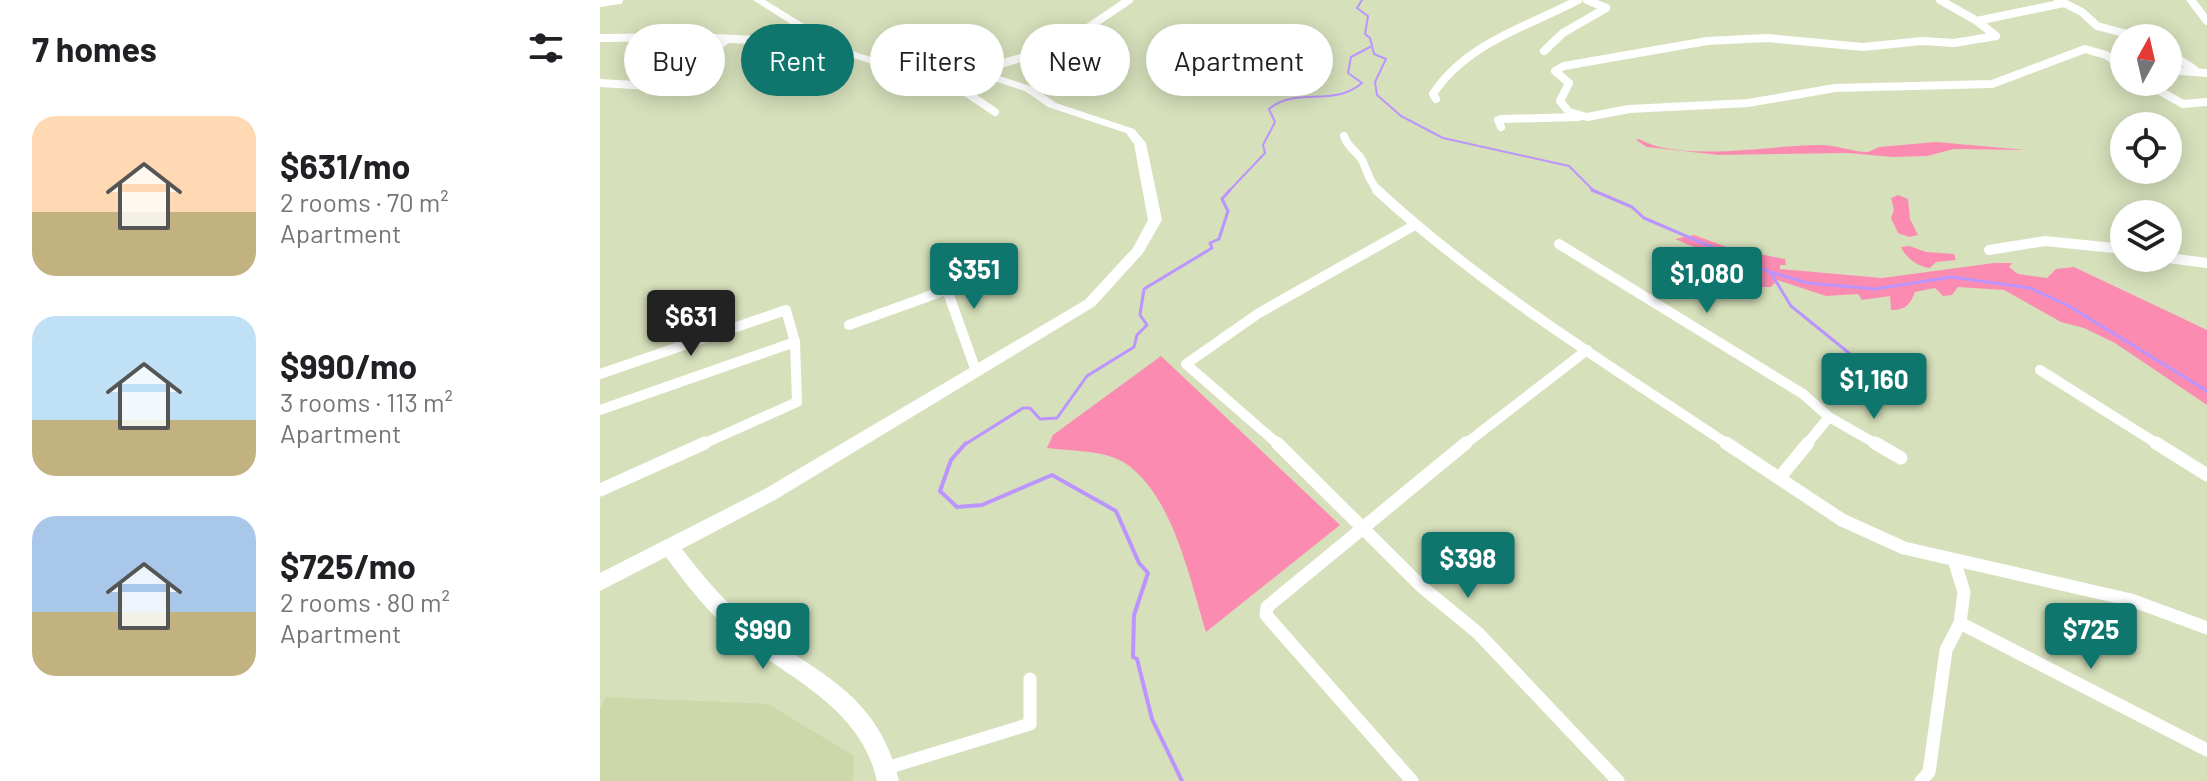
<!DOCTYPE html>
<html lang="en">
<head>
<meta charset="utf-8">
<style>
  body { margin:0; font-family:Barlow,sans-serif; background:#f6f6f6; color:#202124; height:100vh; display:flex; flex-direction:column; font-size:30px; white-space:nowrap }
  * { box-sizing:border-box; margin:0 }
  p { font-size:26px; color:#757577 }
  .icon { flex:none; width:44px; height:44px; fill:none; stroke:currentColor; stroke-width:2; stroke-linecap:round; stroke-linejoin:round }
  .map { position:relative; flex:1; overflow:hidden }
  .details { display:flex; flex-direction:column; background:#fff; width:600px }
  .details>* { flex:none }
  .hud { position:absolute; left:24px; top:24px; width:760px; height:72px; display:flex; gap:16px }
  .needle { width:52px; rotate:8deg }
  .buttons { position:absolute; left:1510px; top:24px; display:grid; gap:16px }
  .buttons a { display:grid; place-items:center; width:72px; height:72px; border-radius:50%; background:#fff; box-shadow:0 4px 20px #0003; font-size:40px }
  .price { position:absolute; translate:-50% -68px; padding:0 18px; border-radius:8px; background:#0f766e; color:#fff; font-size:26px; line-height:52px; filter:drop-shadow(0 2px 4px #0008) }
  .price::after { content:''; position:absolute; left:50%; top:48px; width:24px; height:18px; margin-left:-12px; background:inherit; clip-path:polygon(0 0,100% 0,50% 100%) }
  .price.selected { background:#222; color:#fff }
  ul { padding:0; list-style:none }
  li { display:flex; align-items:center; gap:24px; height:200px; padding:0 32px }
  li span { display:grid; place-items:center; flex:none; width:224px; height:160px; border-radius:24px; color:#555 }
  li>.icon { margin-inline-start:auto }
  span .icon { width:96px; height:96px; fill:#fffc; stroke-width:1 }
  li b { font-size:34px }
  h2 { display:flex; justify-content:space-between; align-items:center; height:96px; padding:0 32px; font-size:34px }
  .tag { padding:0 28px; border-radius:36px; background:#fff; box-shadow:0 4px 20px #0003; font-size:28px; line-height:72px }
  .tag.selected { background:#0f766e; color:#fff }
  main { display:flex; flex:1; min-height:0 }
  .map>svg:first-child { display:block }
  .built { fill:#ccd7aa }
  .green { fill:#fc8bb1 }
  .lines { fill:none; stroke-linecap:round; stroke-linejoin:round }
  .stream-far2 { stroke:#bb95fd; stroke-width:2 }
  .stream-far1 { stroke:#bb95fd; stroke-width:3 }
  .stream { stroke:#bb95fd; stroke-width:4 }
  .street-far2 { stroke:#fff; stroke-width:8 }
  .street-far1 { stroke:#fff; stroke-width:10 }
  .street { stroke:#fff; stroke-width:13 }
  .secondary { fill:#fff; fill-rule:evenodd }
</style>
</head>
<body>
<main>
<section class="details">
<h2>7 homes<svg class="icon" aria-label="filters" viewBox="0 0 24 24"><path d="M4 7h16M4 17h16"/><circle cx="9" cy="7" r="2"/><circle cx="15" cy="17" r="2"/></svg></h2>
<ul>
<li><span style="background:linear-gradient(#ffd9b3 60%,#c2b280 0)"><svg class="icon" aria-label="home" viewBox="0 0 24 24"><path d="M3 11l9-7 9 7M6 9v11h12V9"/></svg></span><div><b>$631/mo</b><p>2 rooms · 70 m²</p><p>Apartment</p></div></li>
<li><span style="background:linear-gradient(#bfe0f5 65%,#c2b280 0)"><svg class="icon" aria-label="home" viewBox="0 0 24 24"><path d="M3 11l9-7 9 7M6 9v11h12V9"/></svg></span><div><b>$990/mo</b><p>3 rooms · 113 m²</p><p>Apartment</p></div></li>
<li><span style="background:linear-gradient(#a9c7e8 60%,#c2b280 0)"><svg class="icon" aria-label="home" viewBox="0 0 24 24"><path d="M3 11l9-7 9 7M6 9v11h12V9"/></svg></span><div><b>$725/mo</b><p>2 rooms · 80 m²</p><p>Apartment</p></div></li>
</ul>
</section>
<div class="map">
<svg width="1607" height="781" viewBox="0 0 1607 781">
  <rect width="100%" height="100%" fill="#d6e0bb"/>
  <path class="built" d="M6,697l162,7 86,52 -1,25h-253v-73z"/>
  <g class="green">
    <path d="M203,64l29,13c-23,19 -43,17 -71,13l3,-6z"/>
    <path d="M1039,139c42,24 132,6 180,6 18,0 34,7 49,7l11,-5 57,-5 90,8 -72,-1 -27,7 -34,1 -45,-4 -129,2 -72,-8 -11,-7z"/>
    <path d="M1298,195l10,4 2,20 8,16 -9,2 -11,-4 -7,-15 3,-8 -3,-12z"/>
    <path d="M1094,235l38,14 53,10 1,6h-6v4l102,9 112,-15h18l-3,4 9,7 29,4 9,-9 18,-2 133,63v75l-92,-62 -31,-15 -23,-6 -57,-32 -46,-3 -6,8 -9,1 -8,-8 -20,4c-5,13 -10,18 -24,18l-1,-14 -28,4 -4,-6 -32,2 -49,-16 -6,7h-11l-9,-19 -11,-6 -38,-6 6,-3 -33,-14z"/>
    <path d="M1309,246l17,6 28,2 2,6 -20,2 -6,6c-12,-1 -24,-10 -29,-21z"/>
    <path d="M561,356l179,169 -134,107c-16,-52 -33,-137 -81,-169 -21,-13 -54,-12 -78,-15l6,-13z"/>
  </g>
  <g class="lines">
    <g class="stream-far2">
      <path d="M762,0l-5,8 11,8 -3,18 5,4 4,16 12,5 -11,23 2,13 24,21 42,22 126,28 26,26"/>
      <path d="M628,192l37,-39 -2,-8 12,-23 -6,-13c28,-23 64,-1 93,-26l-14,-10 3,-16 19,-10"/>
    </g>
    <g class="stream-far1">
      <path d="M992,190l40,17 12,11 126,54 38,11 67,6 76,-12 79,11 39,18 138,85"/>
      <path d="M1171,273l20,33 58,47 60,38"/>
      <path d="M364,445l59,-37h7l10,11 17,-1 30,-42 47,-29 3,-12 10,-10 -7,-10 4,-26 68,-41 -2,-5 9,-4 9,-28 -6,-12 8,-9"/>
    </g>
    <path class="stream" d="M366,443l-15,17 -11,31 17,16 25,-2 70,-30 64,36 23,52 9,10 -14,42 -1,42 4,2 15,60 30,62"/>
    <g class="street-far2">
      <path d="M987,0l19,8"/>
      <path d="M1340,0l37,21"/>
      <path d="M1458,0l24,12 15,14 45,12"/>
      <path d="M1591,0l16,21"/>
      <path d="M0,3l19,-3"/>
      <path d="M1464,3l-87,18 19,15 -42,7 -32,-2 -59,6 -95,-9 -61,3 -143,25 -9,5 14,12 -9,18 9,11 18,5 42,-8 119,-6 87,-15 157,-4 93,-35 21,6 18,12"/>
      <path d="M0,38l94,-1 135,7"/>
      <path d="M944,51l19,-18 43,-25"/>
      <path d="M1568,52l26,17"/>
      <path d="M314,68l-5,4 55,19 31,21"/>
      <path d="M1568,70l39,3"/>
      <path d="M370,73l91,-27 68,-46"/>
      <path d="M1544,82l39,22 23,-2"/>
      <path d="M0,83l101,6"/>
      <path d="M33,84l26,-16 28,-1 41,-28"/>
      <path d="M836,99l-3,-5c33,-51 94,-67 145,-94"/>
      <path d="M901,127l-3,-7 3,-1 78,-2"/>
      <path d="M744,136c4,13 14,15 19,26 5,12 7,20 16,30"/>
    </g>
    <g class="street-far1">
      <path d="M777,190c106,98 232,175 352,255"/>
      <path d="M959,244l244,150 26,23 49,28"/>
      <path d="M1389,250l56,-9 79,8"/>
      <path d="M1568,258l39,5"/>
      <path d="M340,270l36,101"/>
      <path d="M249,325l97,-35"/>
      <path d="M1440,370l119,75"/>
      <path d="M0,374l186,-64 9,32 2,60 -96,43"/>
      <path d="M0,410l195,-68"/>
      <path d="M679,445l-93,-81 73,-51 156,-88"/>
      <path d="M864,445l123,-95"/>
      <path d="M1206,445l23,-28"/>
    </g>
    <g class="street">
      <path d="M677,443l145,144 56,46 140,148"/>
      <path d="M1126,443l116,77 62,28 227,52 76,28"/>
      <path d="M1275,443l26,15"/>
      <path d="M1556,443l51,32"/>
      <path d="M1181,476l27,-33"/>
      <path d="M0,490l105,-47"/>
      <path d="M1360,623l247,127"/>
      <path d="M287,768l143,-44v-45"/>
      <path d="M812,781l-146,-166 1,-8 199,-164"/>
      <path d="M1321,781l8,-9 17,-122 14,-27 4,-31 -10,-32"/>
    </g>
    <path class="secondary" d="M153,0h12l68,42 25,11 25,8 107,12 43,14 23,16 78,26 12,14 16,77 -19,33 -48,53 -320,194 -93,49c20,26 41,51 66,72 66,53 129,68 151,160h-22c-17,-75 -87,-101 -142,-146 -27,-22 -48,-50 -69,-78l-66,34v-18l163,-83 322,-190 48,-52 15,-28 -14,-76 -8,-11 -78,-26 -23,-16 -40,-13 -103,-11 -32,-10 -25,-11z"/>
  </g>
</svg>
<div class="buttons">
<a><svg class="needle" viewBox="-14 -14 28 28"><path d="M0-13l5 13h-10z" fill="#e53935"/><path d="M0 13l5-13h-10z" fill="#757577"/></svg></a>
<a><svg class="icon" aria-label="locate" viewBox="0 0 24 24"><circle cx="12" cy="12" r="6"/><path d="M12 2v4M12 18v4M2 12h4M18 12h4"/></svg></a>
<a><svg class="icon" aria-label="layers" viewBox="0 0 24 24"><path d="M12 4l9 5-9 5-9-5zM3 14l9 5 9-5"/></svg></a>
</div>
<b class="price" style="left:374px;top:311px">$351</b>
<b class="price" style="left:1107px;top:315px">$1,080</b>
<b class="price selected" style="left:91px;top:358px">$631</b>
<b class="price" style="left:1274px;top:421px">$1,160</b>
<b class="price" style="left:868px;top:600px">$398</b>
<b class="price" style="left:163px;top:671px">$990</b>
<b class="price" style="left:1491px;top:671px">$725</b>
<div class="hud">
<a class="tag">Buy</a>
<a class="tag selected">Rent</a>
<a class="tag">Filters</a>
<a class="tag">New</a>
<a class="tag">Apartment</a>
</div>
</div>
</main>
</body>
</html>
